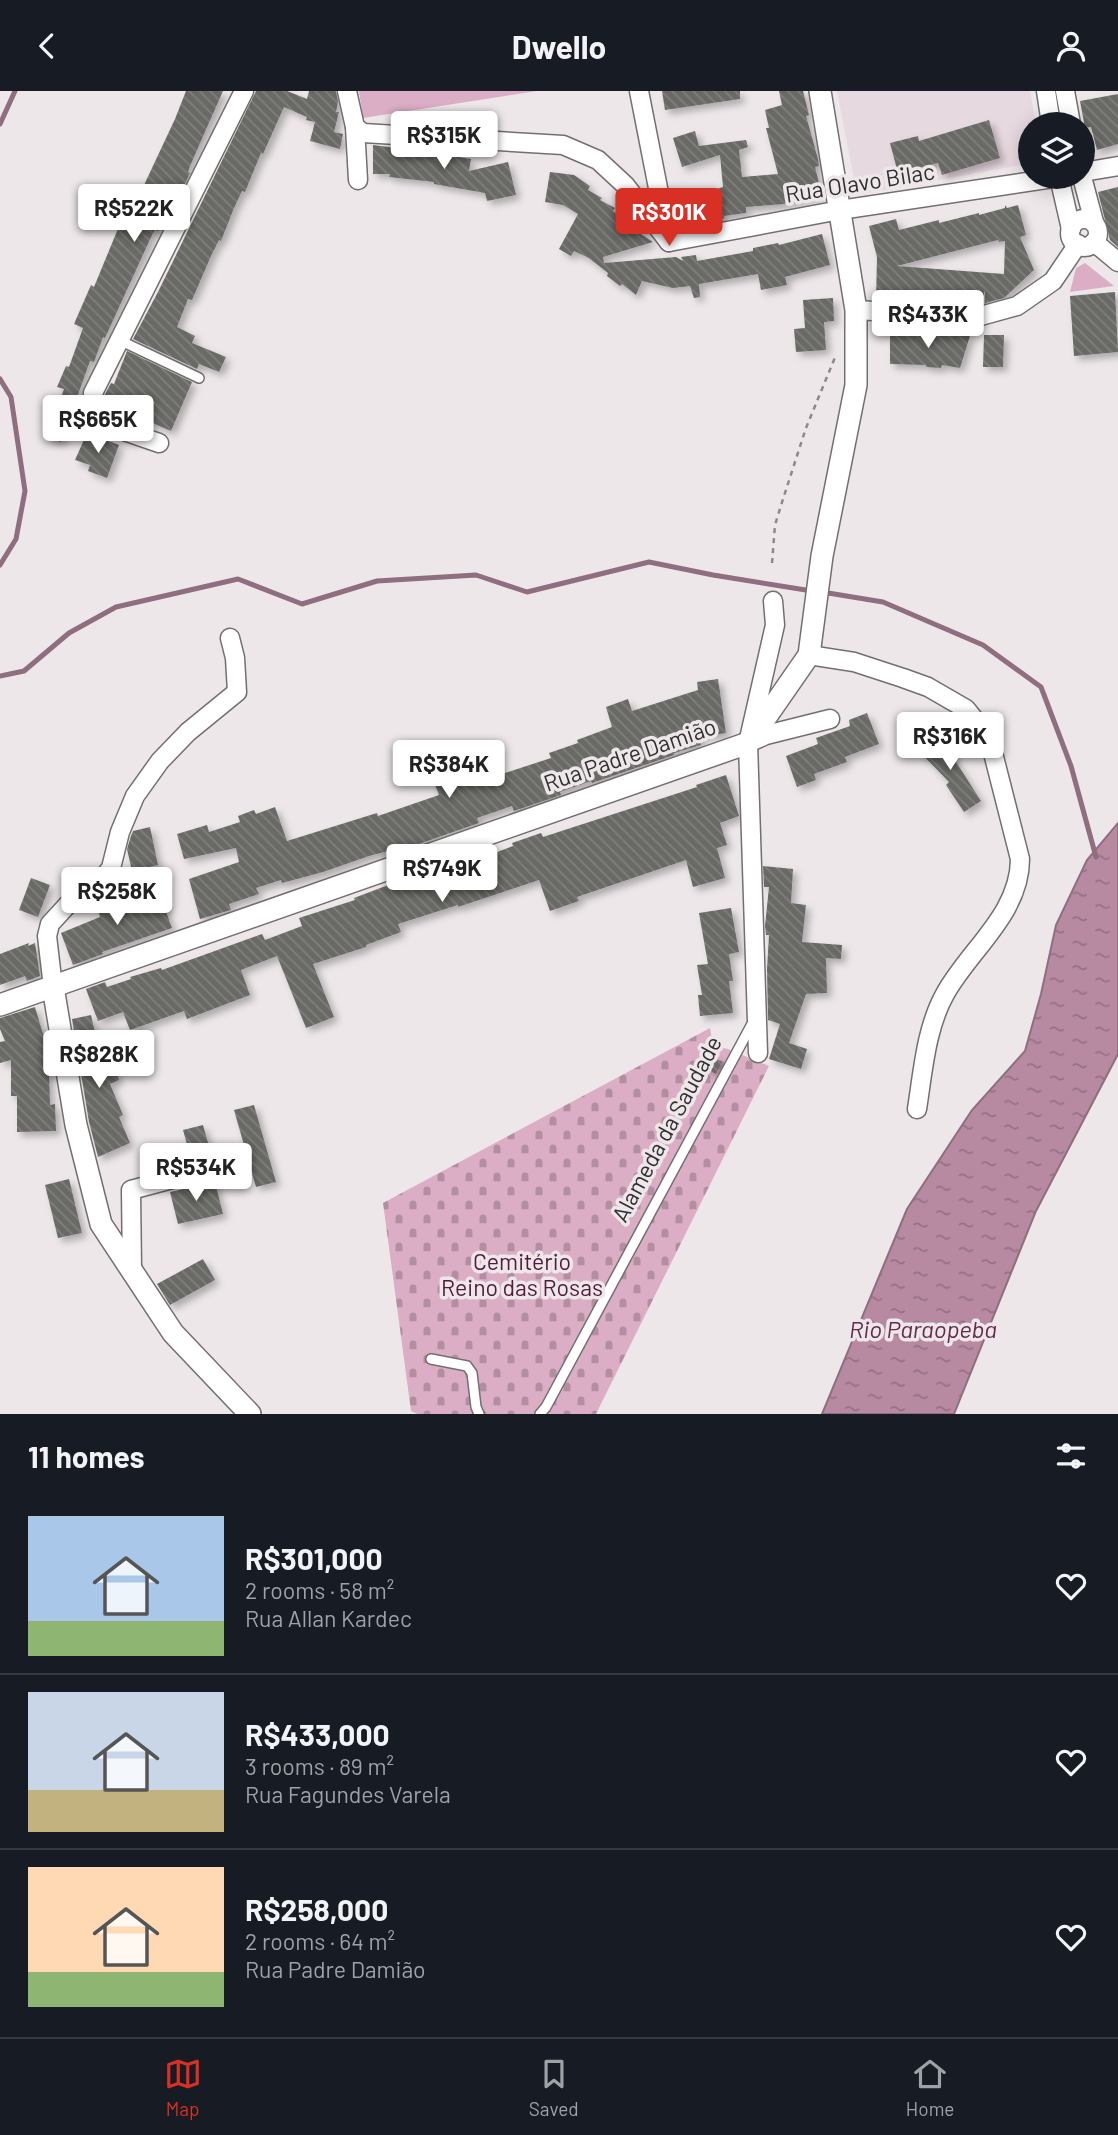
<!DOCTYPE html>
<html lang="en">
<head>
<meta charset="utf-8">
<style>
  body { margin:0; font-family:Barlow,sans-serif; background:#20242c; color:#f1f3f6; height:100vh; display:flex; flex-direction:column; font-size:26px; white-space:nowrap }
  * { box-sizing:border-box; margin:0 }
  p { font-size:23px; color:#9ea1a6 }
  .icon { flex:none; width:38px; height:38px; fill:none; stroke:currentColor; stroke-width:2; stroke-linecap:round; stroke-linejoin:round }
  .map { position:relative; height:1323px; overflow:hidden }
  .sheet { display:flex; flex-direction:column; background:#171b24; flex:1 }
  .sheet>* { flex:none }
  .tools { position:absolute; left:1018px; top:21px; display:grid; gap:14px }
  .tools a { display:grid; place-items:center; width:77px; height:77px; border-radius:50%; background:#171b24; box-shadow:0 4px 18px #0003; font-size:35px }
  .price { position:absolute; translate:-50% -60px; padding:0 16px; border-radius:7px; background:#fff; color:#222; font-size:23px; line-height:46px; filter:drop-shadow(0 2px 4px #0008) }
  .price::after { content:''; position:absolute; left:50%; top:42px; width:21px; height:16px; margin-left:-10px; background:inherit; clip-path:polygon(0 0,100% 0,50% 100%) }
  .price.current { background:#d93025; color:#fff }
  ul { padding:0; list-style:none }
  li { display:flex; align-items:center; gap:21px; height:175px; padding:0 28px }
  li+li { border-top:2px solid #363941 }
  li span { display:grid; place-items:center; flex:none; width:196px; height:140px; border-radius:0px; color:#555 }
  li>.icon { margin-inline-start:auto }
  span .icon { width:84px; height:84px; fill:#fffc; stroke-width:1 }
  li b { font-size:30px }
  h2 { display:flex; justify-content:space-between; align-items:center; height:84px; padding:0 28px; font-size:30px }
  header { display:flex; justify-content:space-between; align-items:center; height:91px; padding:0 28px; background:#171b24; font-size:32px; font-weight:700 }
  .menu { display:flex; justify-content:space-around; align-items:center; height:98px; border-top:2px solid #363941; background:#171b24; font-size:19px; color:#9ea1a6 }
  .menu a { display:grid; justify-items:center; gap:4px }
  .menu .current { color:#d93025 }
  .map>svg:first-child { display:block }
  .built { fill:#e7d9e0 }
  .cemetery { fill:url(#cemetery-stones) }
  .park { fill:#dcaec5 }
  .water { fill:url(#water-ripples); stroke:#8e6e7f; stroke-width:2 }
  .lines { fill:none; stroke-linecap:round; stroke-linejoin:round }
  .stream { stroke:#8e6e7f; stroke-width:5 }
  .building { fill:url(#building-back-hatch); fill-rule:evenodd; filter:url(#shadow) }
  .service-casing { stroke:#746e71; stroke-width:12 }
  .minor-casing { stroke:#746e71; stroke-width:21 }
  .tertiary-casing { stroke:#746e71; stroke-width:24 }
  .path { stroke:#8d898b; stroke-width:2.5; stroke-dasharray:5 5; stroke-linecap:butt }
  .service { stroke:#fff; stroke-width:9 }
  .minor { stroke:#fff; stroke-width:18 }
  .tertiary { stroke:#fff; stroke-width:21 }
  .labels { text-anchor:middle; stroke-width:7; stroke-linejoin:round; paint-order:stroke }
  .street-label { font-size:23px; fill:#302e2f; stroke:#ede7ea }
  .park-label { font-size:23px; fill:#51193b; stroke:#ede7ea }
  .water-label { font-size:24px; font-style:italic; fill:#642a4b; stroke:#ede7ea }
</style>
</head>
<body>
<header><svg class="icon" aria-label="back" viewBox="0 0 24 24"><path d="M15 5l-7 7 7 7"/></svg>Dwello<svg class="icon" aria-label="person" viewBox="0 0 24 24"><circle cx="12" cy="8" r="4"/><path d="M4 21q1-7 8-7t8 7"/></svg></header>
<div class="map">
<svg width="1118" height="1323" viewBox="0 0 1118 1323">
  <defs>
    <pattern id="cemetery-stones" width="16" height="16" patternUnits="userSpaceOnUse" patternTransform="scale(1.75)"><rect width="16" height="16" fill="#dcaec5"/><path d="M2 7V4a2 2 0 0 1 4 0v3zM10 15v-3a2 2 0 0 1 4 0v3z" fill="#b38ea0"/></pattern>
    <pattern id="water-ripples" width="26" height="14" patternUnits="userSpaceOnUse" patternTransform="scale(1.75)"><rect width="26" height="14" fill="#b78aa1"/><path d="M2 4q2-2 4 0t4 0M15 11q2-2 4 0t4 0" fill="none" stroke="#957184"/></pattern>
    <pattern id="building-back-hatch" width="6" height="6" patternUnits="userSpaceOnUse" patternTransform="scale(1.75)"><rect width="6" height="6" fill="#696a65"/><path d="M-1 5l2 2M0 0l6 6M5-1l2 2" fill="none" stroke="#7f807c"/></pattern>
    <filter id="shadow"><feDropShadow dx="4.5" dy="4.5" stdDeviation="3.5" flood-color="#0004"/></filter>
  </defs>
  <rect width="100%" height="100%" fill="#ede7ea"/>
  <path class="built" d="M837,0h193l6,33h-5v39l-174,32z"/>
  <path class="cemetery" d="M710,937l3,18 15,3 41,17 -173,348h-179l-6,-3 -28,-208z"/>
  <g class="park">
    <path d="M359,0h178l-174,27z"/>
    <path d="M1085,172l29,23 -44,6 6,-24z"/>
  </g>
  <path class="water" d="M1118,732v231l-82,157 -82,203h-132l85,-205 65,-99 53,-59 16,-57 15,-69 31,-65z"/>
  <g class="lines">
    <g class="stream">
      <path d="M0,33l15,-33"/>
      <path d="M0,288l11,18 14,94 -9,48 -16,26"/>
      <path d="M822,501l61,10 100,43 58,42 30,79 25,91"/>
      <path d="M0,585l24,-5 45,-38 47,-26 122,-28 64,25 75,-23 99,-6 51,17 122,-30 64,13 99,16"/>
    </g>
  </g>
  <g class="building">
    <path d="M186,0h37l-33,75 -2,6 2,1 -16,34 -4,-2 -12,26 -3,-1 -3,5 -47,103 -2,-1 -9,25 -4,-1 -29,81 -15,-5 18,-48 -7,-2 9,-21 3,1 14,-39 -9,-4 17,-39 3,2 28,-68 3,2 10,-22 2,1 38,-81z"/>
    <path d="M256,0h31l20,8 2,-8h27l2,11 -2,10h3l-5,20 9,2 -3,15 -30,-8 5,-19 -9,-2 1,-3 -23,-10 -21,47 -2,-1 -16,39 -3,-1 -8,17 -13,33 -2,-1 -8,16 -19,44 -4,-1 -11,28 18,9 -3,7 34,14 -7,15 -20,-8 -2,5 -64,-30 25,-47z"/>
    <path d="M662,0h78v8l-75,11z"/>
    <path d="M779,0h24l6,24 -3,1 12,43 1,7 -4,1 7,28 -38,9 -38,3v6l-22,3v2l-13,5 -33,6 -5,-25 50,-17 -3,-32 -38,12 -9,-29 22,-7 4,15 47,-6 2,7 -9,3 3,27 36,-3 -12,-46h3l-4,-18 17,-5z"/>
    <path d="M1118,3v50l-21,6 -6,-23 -6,1 -5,-27z"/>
    <path d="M989,29l11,38 -58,17 -4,-12 -40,10 -8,-30 28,-7 1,5z"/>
    <path d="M373,54l47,6v-2l15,2 -1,2 37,6 -2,12 39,-9 8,33 -29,6 -2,-8 -51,-9v-2l-45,-5 1,-3h-17z"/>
    <path d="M550,81l24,3 16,11 -2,4 14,8 -2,2 15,8 -2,3 24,18 -1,2 17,11 -50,15 1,6 72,-6 7,4 -2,-4 15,-2 1,6 56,-10v-3l25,-5 1,2 43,-11 8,31 -45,12 2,8 -26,5 -3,-16 -59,10 1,13 -6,1 -4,-12 -17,2 -31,-7 -6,14 -14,-11 -2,2 -13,-10 1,-3 -19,-15 -15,-7 -3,5 -12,-7 19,-35 -15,-9 -18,-3z"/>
    <path d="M1118,96v60l-8,-7 -12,-48z"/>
    <path d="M1005,114l2,3 11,-3 8,30 -6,2 14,33 -30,28 -19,5v-13l-4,14 -57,-5 -48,1 1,-43 -8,-31 27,-7 3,11 40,-10v3l40,-10v2l26,-7zM998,149l1,2 6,-1 -1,33 -107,-8z"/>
    <path d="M1115,201l3,60 -44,4 -4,-60z"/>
    <path d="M833,207l1,23 -10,1 2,28 -30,2 -2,-23 11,-1 -2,-28z"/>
    <path d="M890,242l29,1 51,2 -10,32 -18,-3 -1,3 -15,-1v-2l-36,-1z"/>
    <path d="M984,244h20l-1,32h-20z"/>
    <path d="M127,260l65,31 -21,49 -67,-29v-6l7,-13 3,1z"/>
    <path d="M87,342l32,12 -12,33 -19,-7 2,-6 -15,-5z"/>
    <path d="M718,588l8,54 -27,4 2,8 -27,8v2l-82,28 -1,-2 -31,11 1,3 -47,16 -2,-5 -35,12 2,5 -69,24 -17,6 -1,-3 -23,6 -46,16 -41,11 -1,-3 -25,8 3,6 -30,10 2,6 -31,9 -11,-40 50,-17 -3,-14 -52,11 -7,-25 30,-9 2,7 31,-10 -2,-6 16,-6 2,4 19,-7 12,34 90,-28 1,3 61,-21 -9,-23 33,-12 -3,-7 28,-9 11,31 52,-17 -2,-5 29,-10 -1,-3 35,-13 -6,-20 22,-8 4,12 66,-21 -1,-8z"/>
    <path d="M867,622l12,31 -34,13 2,5 -33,12 2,6 -19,7 -11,-31 32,-12 -2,-6 34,-12 -1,-6z"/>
    <path d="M931,643l20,20 30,47 -17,11 -18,-27 3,-3 -33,-34z"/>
    <path d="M726,684l13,41 -19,7 7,22 -10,3 8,30 -32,9 -7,-27 -109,37 2,4 -29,10 -11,-31 -81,27v-2l-60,19 3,8 -35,13v2l-53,17 21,53 -28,11 -29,-72 -36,14 9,25 -63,24 -3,-8 -54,19 -7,-18 -25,9 -12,-32 19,-7 2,5 24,-8 -1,-2 31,-9 1,2 100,-36 3,6 37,-14 -3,-8 56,-18 -1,-2 37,-14 93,-27 29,-11 -1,-3 29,-10 2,4 154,-50 -1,-2z"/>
    <path d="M150,736l8,38 -26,6 -5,-22 4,-13 2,-5z"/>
    <path d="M763,775l30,3 -2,34 15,2 -4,37 40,3 -1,14 -15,-1 1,35 -21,1 -17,49 18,6 -6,20 -32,-10 11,-35 -12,-4 -1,-51 2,-34h-3l-1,-9 4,-39h-5z"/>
    <path d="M31,787l19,7 -12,32 -19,-7z"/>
    <path d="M158,799l14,38 -70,24 1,2 -30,11 -12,-32 39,-16 -2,-7z"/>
    <path d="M731,817l8,44 -10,2 4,27h-4l4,32 -33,3 -2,-21h4l-5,-30 11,-1 -9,-51z"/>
    <path d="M29,852l-1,3 7,-3 5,33 -13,5 -2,-5 -25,9v-31z"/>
    <path d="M35,916l8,27v35h6l1,36 5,-1 1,27 -39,1v-36h-6v-36l-11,3v-21l5,-1 -5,-12v-11z"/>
    <path d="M91,924l10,44 8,-3 10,24 -9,4 13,31 -4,2 11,26 -32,14 -9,-35 -17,-103z"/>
    <path d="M706,962l16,9 -6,12 -16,-9z"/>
    <path d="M254,1014l22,77 -20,5 -22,-77z"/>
    <path d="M203,1034l9,32 -20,5 -9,-32z"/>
    <path d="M69,1088l13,54 -24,5 -13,-53z"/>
    <path d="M215,1091l8,32 -45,10 -8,-32z"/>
    <path d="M203,1168l12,21 -45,25 -13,-21z"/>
  </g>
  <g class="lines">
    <defs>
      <g id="service">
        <path d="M119,249l80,38"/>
        <path d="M431,1268l36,7 5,7 4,34 3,7"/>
        <path d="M540,1323l6,-7 207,-385"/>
      </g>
      <g id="minor">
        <path d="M347,0l8,36 8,6 200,12 35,15 27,25 44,57"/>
        <path d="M639,0l29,148"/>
        <path d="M1046,0l5,33"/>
        <path d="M1065,0l6,33"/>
        <path d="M355,36l3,53"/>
        <path d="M1083,81l35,-6"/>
        <path d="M1059,86l12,52"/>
        <path d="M1082,86l12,45"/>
        <circle cx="1084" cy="142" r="14"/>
        <path d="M669,151l171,-32 220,-33"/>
        <path d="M1094,151l24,20"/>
        <path d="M856,219l121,7 40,-11 36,-25 25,-37"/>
        <path d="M159,352l-61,-21 -5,-12v-17l151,-302"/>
        <path d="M809,564l45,7 49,16 25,9 38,22 12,15 13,21 29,114c0,55 -51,91 -75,135 -19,34 -22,77 -28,115"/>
        <path d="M748,652l18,-8 64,-16"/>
        <path d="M53,896l-6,-51 3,-12 22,-24 27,-17 12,-15 9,-36 15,-36 25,-35 28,-29 49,-40 -2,-34 -5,-20"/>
        <path d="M758,962l-10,-310 27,-118 -2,-24"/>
        <path d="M132,1179l-1,-80 86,-23"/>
      </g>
      <g id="tertiary">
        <path d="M53,896l23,138 25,99 72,109 77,81"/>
        <path d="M0,914l748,-262 61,-88 13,-99 34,-171v-75l-36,-219"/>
      </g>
    </defs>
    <use href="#service" class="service-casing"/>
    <use href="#minor" class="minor-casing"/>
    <use href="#tertiary" class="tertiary-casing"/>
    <path class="path" d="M772,472l3,-38 8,-26 23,-71 30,-73"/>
    <use href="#service" class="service"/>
    <use href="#minor" class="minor"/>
    <use href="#tertiary" class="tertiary"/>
  </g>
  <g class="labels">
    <g class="street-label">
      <text transform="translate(860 92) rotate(-9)" y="8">Rua Olavo Bilac</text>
      <text transform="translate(630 664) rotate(-19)" y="8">Rua Padre Damião</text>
      <text transform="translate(667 1038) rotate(-62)" y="8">Alameda da Saudade</text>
    </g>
    <g class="park-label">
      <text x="522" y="1179">Cemitério<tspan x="522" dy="26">Reino das Rosas</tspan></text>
    </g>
    <g class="water-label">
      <text x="923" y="1247">Rio Paraopeba</text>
    </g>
  </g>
</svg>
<div class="tools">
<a><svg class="icon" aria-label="layers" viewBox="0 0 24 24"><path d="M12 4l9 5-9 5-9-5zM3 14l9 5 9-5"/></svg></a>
</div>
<b class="price" style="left:444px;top:80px">R$315K</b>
<b class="price" style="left:134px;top:153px">R$522K</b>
<b class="price current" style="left:669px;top:157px">R$301K</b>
<b class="price" style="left:928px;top:259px">R$433K</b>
<b class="price" style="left:98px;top:364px">R$665K</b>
<b class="price" style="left:950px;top:681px">R$316K</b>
<b class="price" style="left:449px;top:709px">R$384K</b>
<b class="price" style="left:442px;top:813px">R$749K</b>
<b class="price" style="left:117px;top:836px">R$258K</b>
<b class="price" style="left:99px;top:999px">R$828K</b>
<b class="price" style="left:196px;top:1112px">R$534K</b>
</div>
<section class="sheet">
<h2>11 homes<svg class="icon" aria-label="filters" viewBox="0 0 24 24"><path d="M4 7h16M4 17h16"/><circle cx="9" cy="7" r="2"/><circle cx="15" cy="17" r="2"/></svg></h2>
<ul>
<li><span style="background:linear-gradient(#a9c7e8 75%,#8fb573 0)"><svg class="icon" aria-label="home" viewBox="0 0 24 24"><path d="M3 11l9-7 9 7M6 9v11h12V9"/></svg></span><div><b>R$301,000</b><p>2 rooms · 58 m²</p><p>Rua Allan Kardec</p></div><svg class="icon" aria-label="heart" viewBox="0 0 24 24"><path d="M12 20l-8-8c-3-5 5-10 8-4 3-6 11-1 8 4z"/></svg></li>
<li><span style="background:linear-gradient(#c9d6e8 70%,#c2b280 0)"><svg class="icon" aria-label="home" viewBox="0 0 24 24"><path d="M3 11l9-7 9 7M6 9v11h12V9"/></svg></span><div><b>R$433,000</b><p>3 rooms · 89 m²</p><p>Rua Fagundes Varela</p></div><svg class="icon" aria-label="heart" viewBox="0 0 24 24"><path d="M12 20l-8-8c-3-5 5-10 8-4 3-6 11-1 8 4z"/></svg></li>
<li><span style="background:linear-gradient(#ffd9b3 75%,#8fb573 0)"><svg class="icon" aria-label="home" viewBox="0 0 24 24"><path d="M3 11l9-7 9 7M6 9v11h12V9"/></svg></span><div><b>R$258,000</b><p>2 rooms · 64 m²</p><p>Rua Padre Damião</p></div><svg class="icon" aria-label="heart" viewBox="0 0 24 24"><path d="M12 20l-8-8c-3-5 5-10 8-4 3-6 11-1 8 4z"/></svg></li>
</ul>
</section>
<nav class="menu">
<a class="current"><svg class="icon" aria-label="map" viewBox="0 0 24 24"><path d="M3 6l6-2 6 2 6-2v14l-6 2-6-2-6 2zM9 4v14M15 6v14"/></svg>Map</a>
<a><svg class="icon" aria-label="saved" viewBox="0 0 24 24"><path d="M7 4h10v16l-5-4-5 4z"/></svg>Saved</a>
<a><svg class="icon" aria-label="home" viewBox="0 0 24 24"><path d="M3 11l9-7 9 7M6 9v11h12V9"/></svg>Home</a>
</nav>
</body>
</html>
